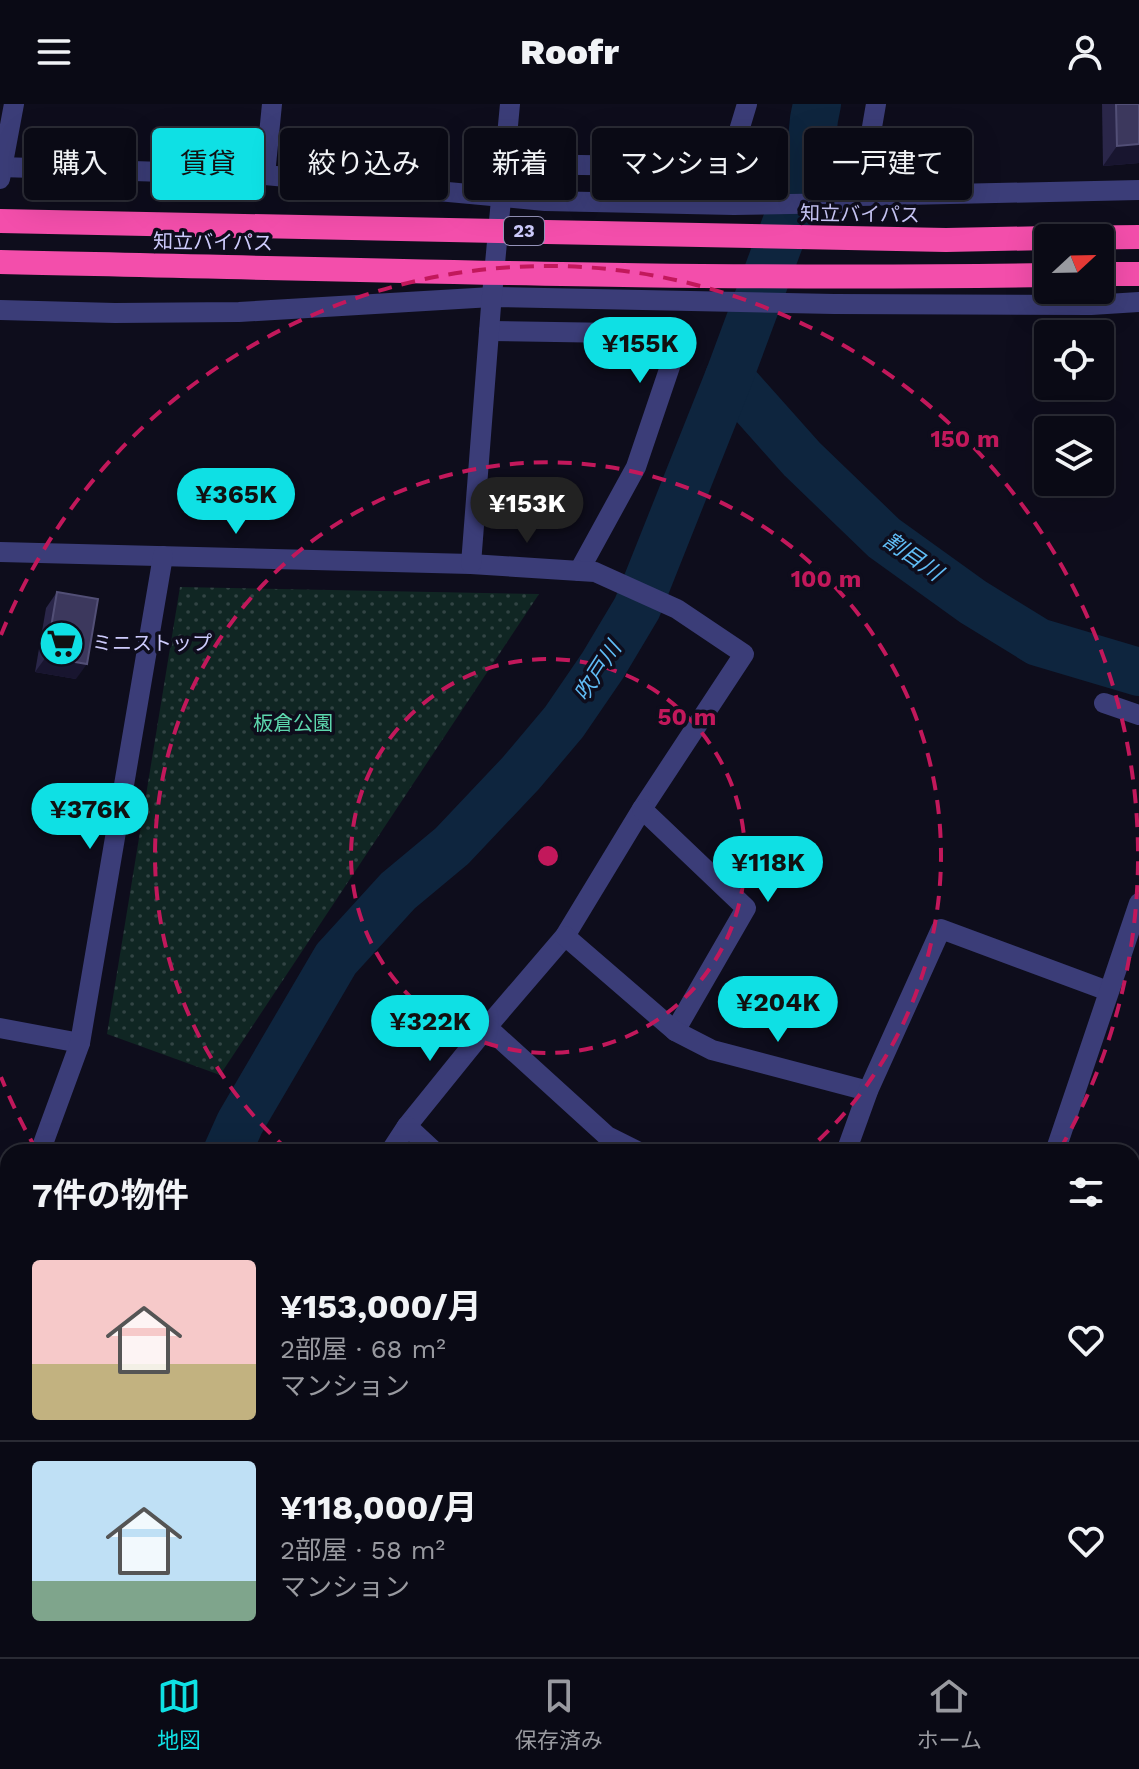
<!DOCTYPE html>
<html lang="ja">
<head>
<meta charset="utf-8">
<style>
  body { margin:0; font-family:"Work Sans","Noto Sans JP",sans-serif; background:#181822; color:#f1f3f6; height:100vh; display:flex; flex-direction:column; font-size:30px; white-space:nowrap }
  * { box-sizing:border-box; margin:0 }
  p { font-size:26px; color:#999aa0 }
  .icon { flex:none; width:44px; height:44px; fill:none; stroke:currentColor; stroke-width:2; stroke-linecap:round; stroke-linejoin:round }
  .map { position:relative; flex:1; overflow:hidden }
  .details { position:absolute; left:0px; top:1040px; width:1140px; height:514px; display:flex; flex-direction:column; background:#0a0a15; border-radius:24px 24px 0 0; box-shadow:0 8px 32px #0002,0 0 0 2px #2a2b34 }
  .details>* { flex:none }
  .banner { position:absolute; left:24px; top:24px; width:1092px; height:72px; display:flex; gap:16px }
  .needle { width:52px; rotate:68deg }
  .fabs { position:absolute; left:1034px; top:120px; display:grid; gap:16px }
  .fabs a { display:grid; place-items:center; width:80px; height:80px; border-radius:8px; background:#0a0a15; box-shadow:0 8px 32px #0002,0 0 0 2px #2a2b34; font-size:40px }
  .price { position:absolute; translate:-50% -68px; padding:0 18px; border-radius:28px; background:#0fe0e4; color:#111; font-size:26px; line-height:52px; filter:drop-shadow(0 2px 4px #0008) }
  .price::after { content:''; position:absolute; left:50%; top:48px; width:24px; height:18px; margin-left:-12px; background:inherit; clip-path:polygon(0 0,100% 0,50% 100%) }
  .price.selected { background:#222; color:#fff }
  ul { padding:0; list-style:none }
  li { display:flex; align-items:center; gap:24px; height:200px; padding:0 32px }
  li+li { border-top:2px solid #2a2b34 }
  li span { display:grid; place-items:center; flex:none; width:224px; height:160px; border-radius:8px; color:#555 }
  li>.icon { margin-inline-start:auto }
  span .icon { width:96px; height:96px; fill:#fffc; stroke-width:1 }
  li b { font-size:34px }
  h2 { display:flex; justify-content:space-between; align-items:center; height:96px; padding:0 32px; font-size:34px }
  .tag { padding:0 28px; border-radius:8px; background:#0a0a15; box-shadow:0 8px 32px #0002,0 0 0 2px #2a2b34; font-size:28px; line-height:72px }
  .tag.selected { background:#0fe0e4; color:#111 }
  header { display:flex; justify-content:space-between; align-items:center; height:104px; padding:0 32px; background:#0a0a15; font-size:36px; font-weight:800 }
  .menu { display:flex; justify-content:space-around; align-items:center; height:112px; border-top:2px solid #2a2b34; background:#0a0a15; font-size:22px; color:#999aa0 }
  .menu a { display:grid; justify-items:center; gap:4px }
  .menu .selected { color:#0fe0e4 }
  .map>svg:first-child { display:block }
  .park { fill:url(#park-dots) }
  .lines { fill:none; stroke-linecap:round; stroke-linejoin:round }
  .river { stroke:#0e253e; stroke-width:48 }
  .minor { stroke:#3b3d78; stroke-width:20 }
  .highway { stroke:#f34eab; stroke-width:24 }
  .highway-bridge { stroke:#f34eab; stroke-width:24 }
  .wall { fill:#2a2649 }
  .shaded-wall { fill:#18152f }
  .building { fill:#3c385d; stroke:#524f76; stroke-width:2 }
  .ring { fill:none; stroke:#c2185b; stroke-width:4; stroke-dasharray:14 10 }
  .labels { text-anchor:middle; stroke-width:7; stroke-linejoin:round; paint-order:stroke }
  .shield { fill:#0e0d1c; stroke:#9492b9; stroke-width:2 }
  .shield-label { font-size:18px; font-weight:bold; fill:#cdcbfc }
  .street-label { font-size:20px; fill:#cdcbfc; stroke:#0e0d1c }
  .poi-label { font-size:20px; fill:#cdcbfc; stroke:#0e0d1c; text-anchor:start }
  .park-label { font-size:20px; fill:#5dd6ad; stroke:#0e0d1c }
  .water-label { font-size:22px; font-style:italic; fill:#60bcf5; stroke:#0e0d1c }
  .centre { fill:#c2185b; stroke:#0e0d1c; stroke-width:4 }
  .ring-label { font-size:24px; text-anchor:middle; font-weight:bold; fill:#c2185b; stroke:#0e0d1c; stroke-width:7; stroke-linejoin:round; paint-order:stroke }
</style>
</head>
<body>
<header><svg class="icon" aria-label="menu" viewBox="0 0 24 24"><path d="M4 6h16M4 12h16M4 18h16"/></svg>Roofr<svg class="icon" aria-label="person" viewBox="0 0 24 24"><circle cx="12" cy="8" r="4"/><path d="M4 21q1-7 8-7t8 7"/></svg></header>
<div class="map">
<svg width="1139" height="1553" viewBox="0 0 1139 1553">
  <defs>
    <pattern id="park-dots" width="8" height="8" patternUnits="userSpaceOnUse" patternTransform="scale(2)"><rect width="8" height="8" fill="#102623"/><path d="M2 2h.1M6 6h.1" fill="none" stroke="#324444" stroke-width="1.8" stroke-linecap="round"/></pattern>
  </defs>
  <rect width="100%" height="100%" fill="#0e0d1c"/>
  <path class="park" d="M180,483l359,7 -319,481 -113,-41z"/>
  <g class="lines">
    <g class="river">
      <path d="M729,273l73,82 82,79 89,64 65,40 101,30"/>
      <path d="M227,1048l13,-29 96,-164 62,-68 54,-45 69,-73 43,-51 39,-57 34,-57 92,-231 81,-218 4,-40 3,-15"/>
      <path d="M0,1548l8,-18"/>
    </g>
    <g class="minor">
      <path d="M504,60l224,3 19,-63"/>
      <path d="M0,63l265,8 280,26 189,4 112,-2 14,-7 279,-6"/>
      <path d="M265,71l7,-71"/>
      <path d="M0,75l14,-75"/>
      <path d="M860,92l16,-92"/>
      <path d="M0,206l115,3 124,-1 253,-15 342,7 257,1 48,-3"/>
      <path d="M489,227l192,3 -45,133 -57,104"/>
      <path d="M0,448l471,12 124,8 82,37 67,45 -102,155 -77,127 -78,91 -80,99 -17,26"/>
      <path d="M471,460l20,-258 19,-202"/>
      <path d="M1104,599l35,12"/>
      <path d="M642,705l104,99 -71,123"/>
      <path d="M565,832l110,95 37,19 156,41"/>
      <path d="M487,923l120,109 32,16"/>
      <path d="M0,924l80,15"/>
      <path d="M407,1022l28,26"/>
      <path d="M40,1048l40,-109 83,-487"/>
      <path d="M846,1048l22,-61 73,-162 167,62"/>
      <path d="M1055,1048l84,-249"/>
      <path d="M0,1157l8,-22"/>
      <path d="M1132,1444l7,1"/>
      <path d="M296,1553l3,-7"/>
      <path d="M447,1553l2,-7"/>
      <path d="M652,1553l3,-7"/>
      <path d="M868,1553l3,-7"/>
    </g>
    <g class="highway">
      <path d="M1055,134l84,-1"/>
      <path d="M1100,170h39"/>
    </g>
    <g class="highway-bridge">
      <path d="M0,117l946,19 102,-2"/>
      <path d="M0,158c349,7 699,19 1048,13"/>
    </g>
  </g>
  <g class="wall">
    <path d="M1102,0h37v59l-36,3z"/>
    <path d="M57,488l19,87 -41,-7 11,-64z"/>
  </g>
  <g class="shaded-wall">
    <path d="M1139,40v19l-36,3 14,-20z"/>
    <path d="M46,553l41,7 -11,15 -41,-7z"/>
  </g>
  <g class="building">
    <path d="M1116,0h23v40l-22,2z"/>
    <path d="M57,488l41,7 -11,65 -41,-7z"/>
  </g>
  <g class="ring">
    <circle cx="548" cy="752" r="197"/>
    <path d="M288 1046A393 393 0 1 1 808 1046"/>
    <path d="M37 1047A590 590 0 0 1 1 973M1 531A590 590 0 1 1 1059 1047"/>
  </g>
  <defs>
    <symbol id="supermarket-disc" viewBox="-11 -11 22 22"><circle r="9.5" fill="#0fe0e4" stroke="#0e0d1c"/><path d="M-6-5.5h2.5l.6 2H6L4.5 2H-2.5L-4.4-4H-6ZM-1.5 3.2a1.3 1.3 0 1 0 .1 0ZM3 3.2a1.3 1.3 0 1 0 .1 0Z" fill="#111"/></symbol>
  </defs>
  <g fill-rule="evenodd">
    <use href="#supermarket-disc" x="36" y="514" width="51" height="51"/>
  </g>
  <g class="labels">
    <rect class="shield" x="504" y="113" width="40" height="28" rx="6"/>
    <g class="shield-label">
      <text x="524" y="133">23</text>
    </g>
    <g class="street-label">
      <text transform="translate(860 110) rotate(1)" y="7">知立バイパス</text>
      <text transform="translate(213 138) rotate(1)" y="7">知立バイパス</text>
    </g>
    <g class="poi-label">
      <text x="92" y="546">ミニストップ</text>
    </g>
    <g class="park-label">
      <text x="293" y="626">板倉公園</text>
    </g>
    <g class="water-label">
      <text transform="translate(913 452) rotate(35)" y="8">割目川</text>
      <text transform="translate(597 567) rotate(-57)" y="8">吹戸川</text>
    </g>
  </g>
  <circle cx="548" cy="752" r="12" class="centre"/>
  <g class="ring-label">
    <text x="965" y="343">150 m</text>
    <text x="826" y="483">100 m</text>
    <text x="687" y="621">50 m</text>
  </g>
</svg>
<div class="fabs">
<a><svg class="needle" viewBox="-14 -14 28 28"><path d="M0-13l5 13h-10z" fill="#e53935"/><path d="M0 13l5-13h-10z" fill="#999aa0"/></svg></a>
<a><svg class="icon" aria-label="locate" viewBox="0 0 24 24"><circle cx="12" cy="12" r="6"/><path d="M12 2v4M12 18v4M2 12h4M18 12h4"/></svg></a>
<a><svg class="icon" aria-label="layers" viewBox="0 0 24 24"><path d="M12 4l9 5-9 5-9-5zM3 14l9 5 9-5"/></svg></a>
</div>
<b class="price" style="left:640px;top:281px">¥155K</b>
<b class="price" style="left:236px;top:432px">¥365K</b>
<b class="price selected" style="left:527px;top:441px">¥153K</b>
<b class="price" style="left:90px;top:747px">¥376K</b>
<b class="price" style="left:768px;top:800px">¥118K</b>
<b class="price" style="left:778px;top:940px">¥204K</b>
<b class="price" style="left:430px;top:959px">¥322K</b>
<div class="banner">
<a class="tag">購入</a>
<a class="tag selected">賃貸</a>
<a class="tag">絞り込み</a>
<a class="tag">新着</a>
<a class="tag">マンション</a>
<a class="tag">一戸建て</a>
</div>
<section class="details">
<h2>7件の物件<svg class="icon" aria-label="filters" viewBox="0 0 24 24"><path d="M4 7h16M4 17h16"/><circle cx="9" cy="7" r="2"/><circle cx="15" cy="17" r="2"/></svg></h2>
<ul>
<li><span style="background:linear-gradient(#f6c9c9 65%,#c2b280 0)"><svg class="icon" aria-label="home" viewBox="0 0 24 24"><path d="M3 11l9-7 9 7M6 9v11h12V9"/></svg></span><div><b>¥153,000/月</b><p>2部屋 · 68 m²</p><p>マンション</p></div><svg class="icon" aria-label="heart" viewBox="0 0 24 24"><path d="M12 20l-8-8c-3-5 5-10 8-4 3-6 11-1 8 4z"/></svg></li>
<li><span style="background:linear-gradient(#bfe0f5 75%,#7fa58c 0)"><svg class="icon" aria-label="home" viewBox="0 0 24 24"><path d="M3 11l9-7 9 7M6 9v11h12V9"/></svg></span><div><b>¥118,000/月</b><p>2部屋 · 58 m²</p><p>マンション</p></div><svg class="icon" aria-label="heart" viewBox="0 0 24 24"><path d="M12 20l-8-8c-3-5 5-10 8-4 3-6 11-1 8 4z"/></svg></li>
</ul>
</section>
</div>
<nav class="menu">
<a class="selected"><svg class="icon" aria-label="map" viewBox="0 0 24 24"><path d="M3 6l6-2 6 2 6-2v14l-6 2-6-2-6 2zM9 4v14M15 6v14"/></svg>地図</a>
<a><svg class="icon" aria-label="saved" viewBox="0 0 24 24"><path d="M7 4h10v16l-5-4-5 4z"/></svg>保存済み</a>
<a><svg class="icon" aria-label="home" viewBox="0 0 24 24"><path d="M3 11l9-7 9 7M6 9v11h12V9"/></svg>ホーム</a>
</nav>
</body>
</html>
